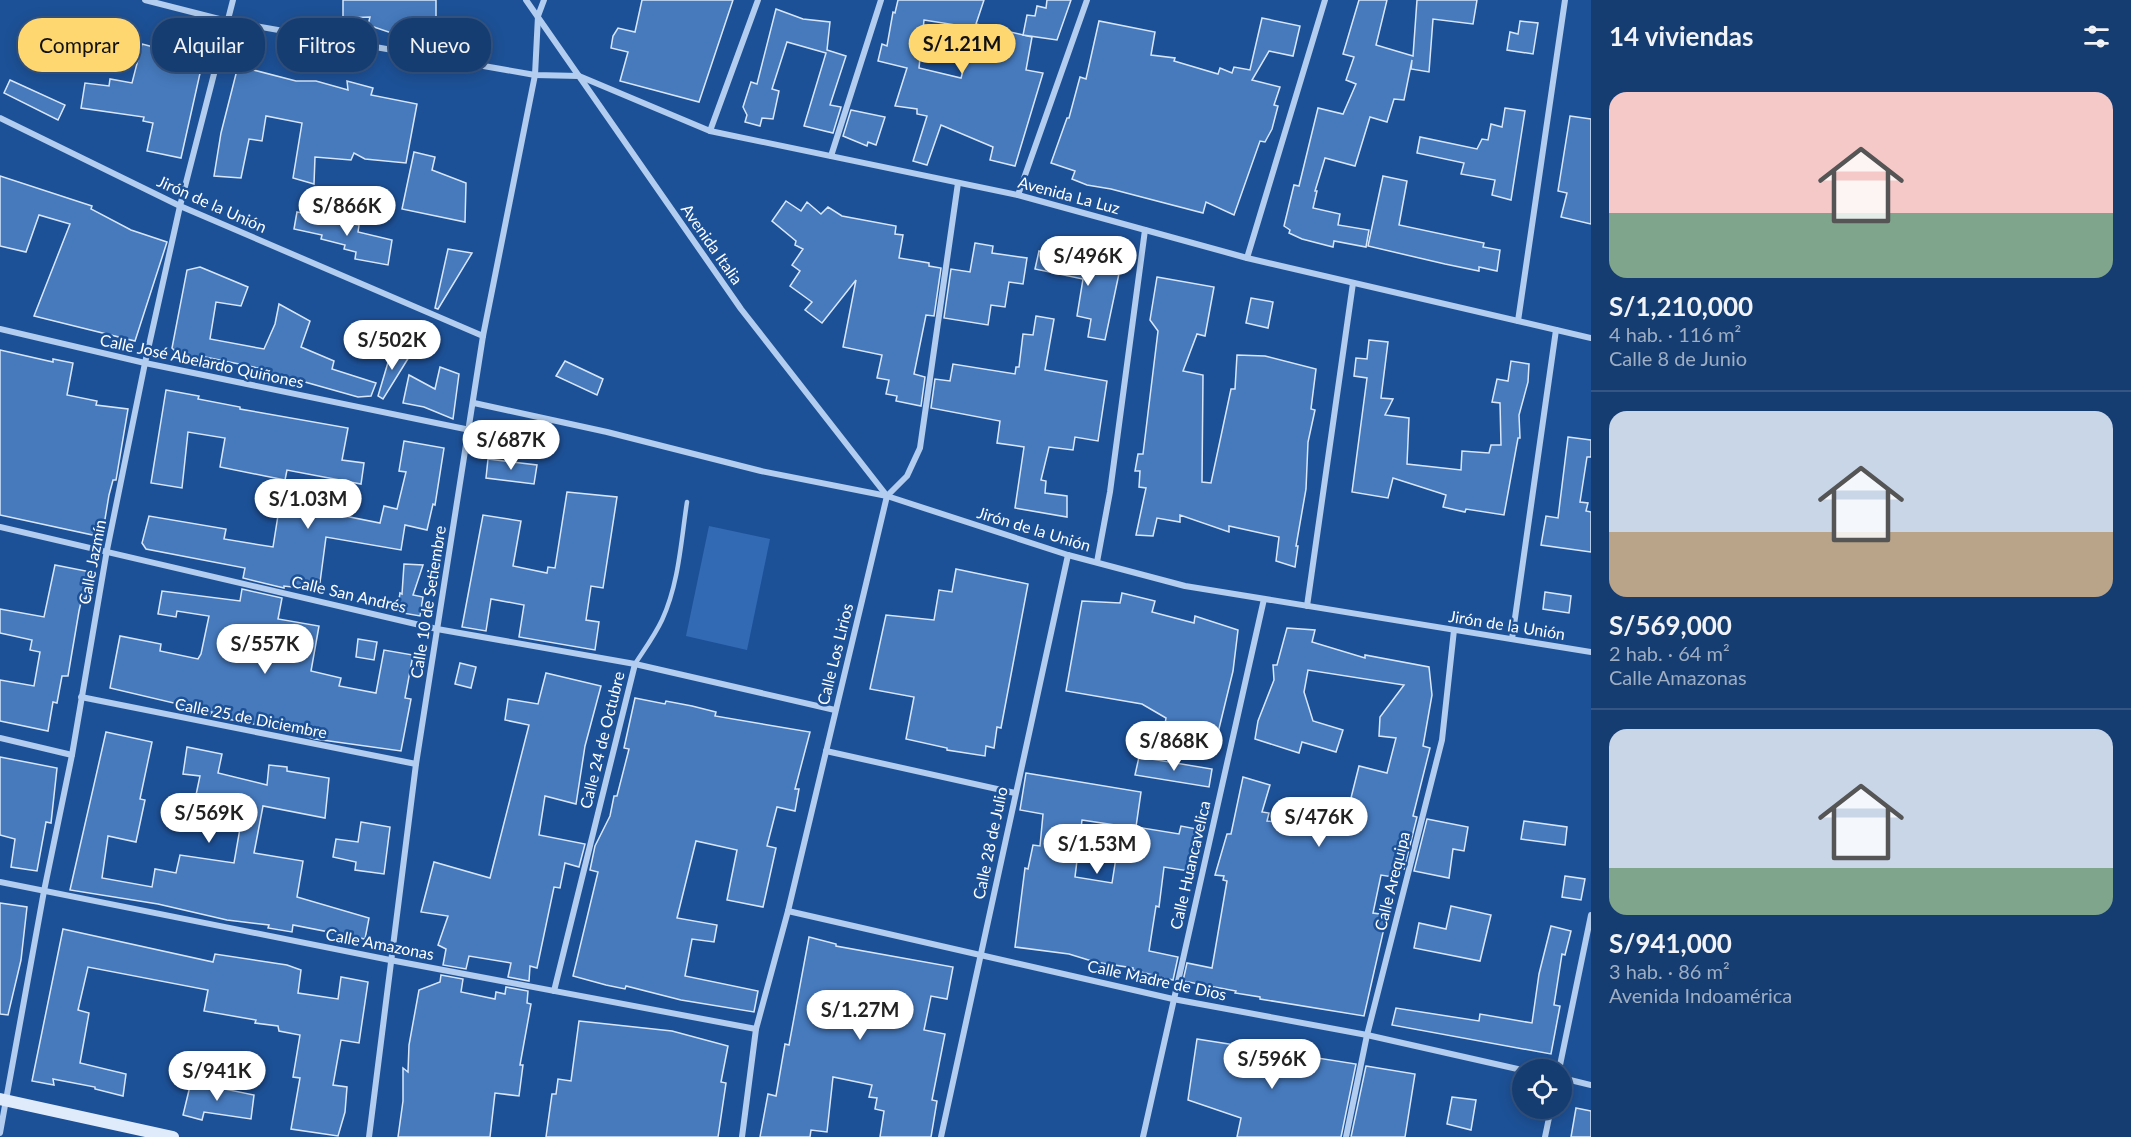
<!DOCTYPE html>
<html lang="es">
<head>
<meta charset="utf-8">
<style>
  body { margin:0; font-family:Lato,sans-serif; background:#234879; color:#f1f3f6; height:100vh; display:flex; flex-direction:column; font-size:22px; white-space:nowrap }
  * { box-sizing:border-box; margin:0 }
  p { font-size:20px; color:#9eaec3 }
  .icon { flex:none; width:33px; height:33px; fill:none; stroke:currentColor; stroke-width:2; stroke-linecap:round; stroke-linejoin:round }
  .map { position:relative; flex:1; overflow:hidden }
  .sheet { display:flex; flex-direction:column; background:#163d71; width:540px }
  .sheet>* { flex:none }
  .hud { position:absolute; left:18px; top:18px; width:570px; height:54px; display:flex; gap:12px }
  .controls { position:absolute; left:1512px; top:1059px; display:grid; gap:12px }
  .controls a { display:grid; place-items:center; width:60px; height:60px; border-radius:50%; background:#163d71; box-shadow:0 3px 15px #0003,0 0 0 2px #355684; font-size:30px }
  .price { position:absolute; translate:-50% -51px; padding:0 14px; border-radius:21px; background:#fff; color:#222; font-size:20px; line-height:39px; filter:drop-shadow(0 2px 3px #0008) }
  .price::after { content:''; position:absolute; left:50%; top:36px; width:18px; height:14px; margin-left:-9px; background:inherit; clip-path:polygon(0 0,100% 0,50% 100%) }
  .price.selected { background:#fed771; color:#111 }
  ul { padding:0; list-style:none }
  li { display:grid; align-content:center; gap:12px; height:318px; padding:0 18px }
  li+li { border-top:2px solid #355684 }
  li span { display:grid; place-items:center; height:186px; border-radius:18px; color:#555 }
  li>.icon { margin-inline-start:auto }
  span .icon { width:108px; height:108px; fill:#fffc; stroke-width:1 }
  li b { font-size:26px }
  h2 { display:flex; justify-content:space-between; align-items:center; height:72px; padding:0 18px; font-size:26px }
  .pill { padding:0 21px; border-radius:24px; background:#163d71; box-shadow:0 3px 15px #0003,0 0 0 2px #355684; font-size:21px; line-height:54px }
  .pill.selected { background:#fed771; color:#111 }
  main { display:flex; flex:1; min-height:0 }
  .map>svg:first-child { display:block }
  .green { fill:#326bb4 }
  .building { fill:#467abd; stroke:#d8e7fb; stroke-width:1.5; fill-rule:evenodd }
  .lines { fill:none; stroke-linecap:round; stroke-linejoin:round }
  .lane { stroke:#b2cdef; stroke-width:4.5 }
  .street { stroke:#b2cdef; stroke-width:6 }
  .secondary { stroke:#dfebfb; stroke-width:12 }
  .labels { text-anchor:middle; stroke-width:5; stroke-linejoin:round; paint-order:stroke }
  .street-label { font-size:16px; fill:#fff; stroke:#1d5197 }
</style>
</head>
<body>
<main>
<div class="map">
<svg width="1591" height="1137" viewBox="0 0 1591 1137">
  <rect width="100%" height="100%" fill="#1d5197"/>
  <path class="green" d="M709,526l61,13 -23,111 -61,-14z"/>
  <g class="building">
    <path d="M343,0h93v40l-21,-2v3l-47,-16 2,-8 -27,1z"/>
    <path d="M642,0h91l-34,102 -79,-21 8,-29 -17,-4 2,-12 5,-8 17,4z"/>
    <path d="M898,0h86l-8,24 56,13 -6,33 17,3 -28,93 -25,-6 3,-13 -52,-22 -14,40 -14,-4 14,-45 -10,-2v-5l-22,-3 12,-38 -29,-7 4,-17 5,2 6,-34 2,1zM924,20l51,8 -14,50 -42,-10z"/>
    <path d="M1047,0h24l-14,40 -34,-5 4,-20 8,1 2,-10 9,2z"/>
    <path d="M1359,0h28l-11,45 37,11 4,-56h60l-4,24 -40,-5 -4,53 -18,-3 1,-9 -8,40 -10,-1 -7,23 -17,-5 -15,49 -30,-8 -10,33h2l-4,17 27,6 -2,11 31,5 -3,17 -32,-6 -1,6 -31,-8 -13,-6 1,-3 -6,-4 10,-41 5,1 19,-78 25,6 13,-30 -10,-4 8,-23 -11,-3z"/>
    <path d="M776,9l27,10 27,3 -3,28 19,6 -16,49 11,2 -8,26 -29,-7 22,-73 -39,-11 -15,47 7,2 -6,28 -11,-1 -2,8 -15,-4 2,-7 -4,-8 8,-25 6,2z"/>
    <path d="M1262,18l38,8 -7,30 -24,-5 -17,29 28,7 -6,18 4,1 -6,23 -7,13 -5,-1 -26,74 -28,-13 -3,11 -92,-24 -24,-4 -15,-6 3,-8 -24,-8 16,-45h2l11,-41 6,2 13,-58 56,11 -4,23 24,3 -1,3 44,13 2,-6 12,5 2,-6 16,3z"/>
    <path d="M1520,21l18,2 -5,31 -26,-4 3,-18 8,2z"/>
    <path d="M142,44l61,16 -22,98 -34,-7 6,-28 -10,-2 1,-4 -63,-9 4,-25 24,3 1,-7 22,4z"/>
    <path d="M238,66l58,15h20l32,9 -1,-9 26,7 -2,7 46,9 -11,59 -41,-4 -11,-6 -3,7 -36,-3 -1,27 -21,-6 9,-55 -36,-7 -4,25 -13,-2 -8,39 -27,-2 7,-43z"/>
    <path d="M10,80l55,25 -7,15 -54,-27z"/>
    <path d="M1505,108l20,3 -14,89 -19,-5 3,-15 -34,-6 3,-11 -47,-10 3,-16 57,12 5,-10 6,1 3,-16 11,3z"/>
    <path d="M851,110l34,7 -9,28 -8,-3 -1,4 -24,-10z"/>
    <path d="M1570,116l21,3v105l-30,-7 6,-24 -9,-2z"/>
    <path d="M414,152l21,5 -3,13 34,13 -1,39 -63,-13z"/>
    <path d="M0,176l92,30 -1,3 40,21 36,12 -32,99 -101,-25 36,-92 -31,-9 -13,37 -26,-6z"/>
    <path d="M1383,176l24,5 -8,44 85,18 -1,4 17,3 -3,21 -18,-4v4l-34,-7 -77,-18z"/>
    <path d="M786,201l15,10 6,-9 14,12 7,-7 14,9 54,10 -1,8 8,1 -4,23 30,5v3l12,2 -7,48 -8,-1 -12,59 11,3 -4,29 -25,-5 1,-5 -11,-2 3,-14 -12,-2 5,-23 -39,-8 13,-67 -34,43 -17,-13 7,-8 -22,-16 10,-15 -8,-6 11,-16 -8,-4 1,-4 -24,-20z"/>
    <path d="M297,212l62,13 -1,7 34,8 -4,25 -33,-6 1,-7 -12,-3 1,-4 -24,-6 1,-4 -28,-6z"/>
    <path d="M975,243l18,3 -1,7 35,5 -4,26 -14,-2 -4,25 -14,-2 -3,20 -44,-7 7,-49 19,3z"/>
    <path d="M448,249l24,4 -34,56 -3,-1z"/>
    <path d="M1039,251l48,10v-4l34,7 -16,76 -17,-3 3,-18 -14,-3 6,-37 -48,-10z"/>
    <path d="M200,267l48,20 -7,19 -25,-4 -6,37 54,10 11,-25 4,-20 31,17 -9,26 33,14 -2,8 44,14 -5,13 -13,1 -78,-22 -1,4 -24,-4 3,-7 -58,-12v4l-19,-3 -9,-9 15,-78z"/>
    <path d="M1157,277l57,10 -9,49 -8,-2 -14,37 20,4 -1,107 9,1 20,-94h4l2,-34 28,1 51,13 -5,40 4,1 -7,32 -2,47 -10,57h2l-3,21 -19,-6 3,-24 -50,-11v6l-49,-17v7l-23,-4 -4,18 -17,-1 10,-47 -7,-1 1,-16h-5l3,-17h5l15,-123 -8,-11z"/>
    <path d="M1251,298l22,4 -5,26 -22,-5z"/>
    <path d="M1036,316l18,3 -9,51 62,11 -9,60 -23,-4 -2,13 -24,-3 -8,33 5,1 -1,12 22,3v21l-52,-9 9,-61 -27,-4 3,-22 -69,-13 4,-29 15,2 3,-17 62,10 1,-7h3l4,-33 10,1z"/>
    <path d="M1369,340l19,2 -7,56 12,1 -8,16 24,3 -2,46 54,6 1,-19 27,2 2,-8h10l-1,-42 -8,-1 5,-23 11,2 3,-20 18,3 -1,18 -9,33 1,23h-2l-14,77 -38,-6 -1,3 -22,-5 3,-12 -53,-17 -5,20 -36,-6 15,-114 -13,-2 2,-18 11,1z"/>
    <path d="M392,349l17,8 -26,42 -5,-3z"/>
    <path d="M0,350l53,12v-3l20,4 -6,32 30,6 -1,4 32,4 -12,71h-3l-4,15 -7,42 -102,-22z"/>
    <path d="M565,361l38,18 -6,16 -41,-19z"/>
    <path d="M440,367l19,7 -6,45 -29,-12 -21,-4 6,-28 26,14z"/>
    <path d="M166,390l33,6 -1,3 42,8v2l108,19 -6,32 22,3 -3,21 -74,-14 -2,10 -65,-13 5,-29 -37,-6 -6,56 -31,-5z"/>
    <path d="M1568,437l23,3v17h-4l-7,45 8,1 -2,8 5,1v40l-50,-7 5,-29 12,2z"/>
    <path d="M404,441l40,7 -9,57 -2,-1 -6,26 -22,-5 -4,25 -75,-13 -7,53 -35,-4v2l-41,-10 2,-10 -99,-19 -4,-6 7,-27 77,13 -2,10 49,8 7,-44 100,20 4,-17 13,3 9,-37 -7,-1z"/>
    <path d="M488,459l49,6 -3,19 -48,-6z"/>
    <path d="M567,492l50,5 -14,91 -12,-2 -5,34 13,2 -4,28 -76,-13 5,-32 -33,-6 -5,32 -24,-4 21,-112 38,6 -8,45 34,7 1,-6 7,1z"/>
    <path d="M404,564l19,1 -10,30 10,2 -3,19 -23,-4 3,-19 2,1z"/>
    <path d="M55,565l36,7 -5,27 -4,-1 -3,13 -11,65h-6l-5,27 -4,-1 -5,29 -48,-10v-41l34,6 6,-34 -10,-2 2,-10 -32,-7v-24l44,8z"/>
    <path d="M956,569l72,15 -27,144 -4,-1 -3,21 -8,-2 -1,10 -38,-6v-2l-41,-9 8,-42 -44,-8 16,-74 48,5 5,-30 13,2z"/>
    <path d="M242,589l40,9 -4,21 41,7 -8,45 30,7 -2,8 37,7 8,-43 29,5 -8,43 6,1 -10,52 -86,-12 -10,-3 1,-2 -95,-18 1,-4 -102,-24 10,-52 41,8 -1,7 38,8 3,-5 8,-38 -32,-5 -1,6 -18,-3 4,-23 78,10z"/>
    <path d="M1545,592l26,4 -2,17 -26,-4z"/>
    <path d="M1122,593l33,8 -3,11 42,11 1,-7 43,14 -5,41 -17,70 -52,-11 2,-12 -24,-14 -76,-13 16,-90 38,2z"/>
    <path d="M1287,628l28,2 -3,12 53,16v-3l64,12 3,28 -9,51 7,2 -17,68 4,1 -13,52 -3,-1 -2,10 -18,-3 -8,38 14,2 -23,101 -104,-17v-2l-25,-4 1,-2 -53,-10 4,-18 25,5 15,-87 -4,-1 1,-4 -9,-1 12,-41h4l12,-57 27,8 -8,27 7,1 -2,8 35,4v-7l22,2 4,-17 21,3 10,-40 28,7 9,-35 -17,-2 1,-19 24,-32 -96,-15 -4,22 9,29 30,9 -7,22 -34,-10 -3,11 -44,-14 3,-18 16,-41 -1,-15h4z"/>
    <path d="M358,639l19,3 -3,18 -18,-3z"/>
    <path d="M460,663l16,4 -5,21 -16,-4z"/>
    <path d="M546,673l55,13 -16,60 -9,58 -31,-8 -6,39 46,9 -6,23 -14,-4 -5,25 -6,-1 -17,81 -7,-2 -1,15 -21,-4 3,-14 -42,-7 -3,13 -23,-4 3,-16 -8,-4 10,-29 -27,-4 13,-50 56,16 39,-153 -24,-5 3,-21 30,5z"/>
    <path d="M635,698l30,6 1,-3 26,5 24,6 -1,4 95,16 -15,57h4l-4,22 -18,-4 -10,39 9,2 -13,59 -36,-7 10,-50 -41,-9 -19,77 40,7 -3,17 -22,-3 -7,37 73,15 -4,21 -73,-12 -55,-14 -1,3 -19,-4 -33,-9 25,-104 -8,-2 5,-24 15,-30 4,-20h3l12,-47 -5,-1z"/>
    <path d="M106,732l46,10 -12,57 5,1 -9,42 -28,-6 -6,42 50,9 3,-18 21,4 4,-18 54,8 9,-52 -16,-5 1,-5 -32,-6 4,-19 -17,-2 4,-27 35,7 -4,19 49,12 2,-20 18,2v4l42,7 -4,40 -62,-12 -9,47 49,8 -6,36 72,21 -4,21 -72,-14 -1,7 -24,-4 1,-3 -42,-5 -69,-16 -88,-14z"/>
    <path d="M0,757l57,11 -6,55 -5,-1 -9,49 -26,-4 4,-28 -15,-4z"/>
    <path d="M1139,757l73,12 -3,18 -74,-12z"/>
    <path d="M1026,773l115,19 -5,35 43,7 2,-8 21,4 -7,42 -31,-5 -5,40 -3,-1 -7,45 29,6 -5,23 -40,-10v-2l-38,-6 -26,-8 -54,-7 10,-79 3,1 5,-24 7,1 3,-32 -23,-4zM1082,820l39,6 -9,57 -37,-6z"/>
    <path d="M1427,819l41,8 -4,24 -11,-2 -4,29 -35,-7z"/>
    <path d="M1524,821l43,6 -2,18 -44,-6z"/>
    <path d="M361,822l29,5 -6,47 -29,-4 1,-8 -23,-5 3,-18 22,3z"/>
    <path d="M1565,876l20,3 -4,21 -19,-3z"/>
    <path d="M0,903l27,4 -6,53 -13,55 -8,-1z"/>
    <path d="M1451,906l40,9 -11,46 -66,-13 5,-25 27,6z"/>
    <path d="M1551,926l20,5 -6,24 -3,-1 -8,51 6,1 -9,48 -159,-29 4,-17 83,13 1,-7 52,9 7,-49z"/>
    <path d="M63,929l150,33 2,-8 72,11 14,5 -3,23 40,6 3,-22 27,5 -9,61 -18,-3 -8,45 14,2 -2,25 -7,24 -47,-7 9,-51 -7,-1 7,-42 -21,-4 -1,-5 -23,-3 1,-3 -52,-9 4,-21 -120,-23 -10,43 11,3 -9,50 46,11 -3,22 -28,-7v-2l-42,-8 1,6 -22,-4z"/>
    <path d="M809,937l27,7v2l117,21 -6,32 -16,-3 -7,34 21,4 -13,66 5,1 -6,36h-51l4,-26 -9,-2 2,-11 -8,-1 3,-12 -39,-8 -6,55 -16,-2 -1,7h-50l8,-43 8,2 9,-52 4,1z"/>
    <path d="M441,975l22,4 -2,13 34,7 1,-7 9,2 1,-7 22,4 -1,12 4,1 -11,61h3l-4,31 -24,-3 -5,44h-92l5,-36v-33l5,4 1,-27 10,-55 21,-8z"/>
    <path d="M579,1021l93,10 56,15 -7,36 5,1 -8,54h-172l6,-43h4l2,-15 13,2z"/>
    <path d="M1197,1039l159,25 -15,73h-104l4,-19 -53,-18z"/>
    <path d="M1366,1066l49,8 -10,63h-54z"/>
    <path d="M191,1082l63,13 -3,24 -47,-7 -2,8 -19,-5z"/>
    <path d="M1452,1097l24,3 -5,30 -24,-6z"/>
    <path d="M1576,1108l15,3v26h-20z"/>
  </g>
  <g class="lines">
    <path class="lane" d="M635,664c9,-14 20,-29 27,-44 17,-37 19,-79 25,-118"/>
    <g class="street">
      <path d="M145,0l82,21 308,54 44,1 131,55 308,64 229,63 344,80"/>
      <path d="M526,0l215,309 146,187"/>
      <path d="M0,118l180,88 303,130"/>
      <path d="M710,131l48,-131"/>
      <path d="M831,156l50,-156"/>
      <path d="M1018,195l69,-195"/>
      <path d="M1247,258l78,-258"/>
      <path d="M1518,321l47,-321"/>
      <path d="M0,329l145,34 325,67"/>
      <path d="M474,403l133,29 154,39 126,25 181,59 117,31 406,66"/>
      <path d="M0,527l437,102 198,35 200,46"/>
      <path d="M1097,562l13,-70 35,-262"/>
      <path d="M1307,606l46,-323"/>
      <path d="M1512,639l44,-309"/>
      <path d="M81,697l335,67"/>
      <path d="M0,738l72,17"/>
      <path d="M826,751l189,42"/>
      <path d="M0,882l390,78 366,69"/>
      <path d="M788,911l385,88 194,36 155,35"/>
      <path d="M554,991l81,-327"/>
      <path d="M1559,1070l32,-155"/>
      <path d="M1562,1078l29,7"/>
      <path d="M0,1133l44,-242 28,-136 35,-205 38,-187 35,-157 53,-206"/>
      <path d="M369,1137l47,-373 67,-428 52,-261 3,-59 6,-16"/>
      <path d="M742,1137l14,-108 32,-118 99,-415 20,-20 13,-28 38,-265"/>
      <path d="M941,1137l127,-582"/>
      <path d="M1143,1137l121,-538"/>
      <path d="M1346,1137l21,-102 75,-295 12,-110"/>
      <path d="M1545,1137l6,-29"/>
    </g>
    <path class="secondary" d="M0,1099l173,38"/>
  </g>
  <g class="labels">
    <g class="street-label">
      <text transform="translate(1069 195) rotate(15)" y="6">Avenida La Luz</text>
      <text transform="translate(212 204) rotate(24)" y="6">Jirón de la Unión</text>
      <text transform="translate(712 244) rotate(55)" y="6">Avenida Italia</text>
      <text transform="translate(202 361) rotate(12)" y="6">Calle José Abelardo Quiñones</text>
      <text transform="translate(1034 529) rotate(17)" y="6">Jirón de la Unión</text>
      <text transform="translate(92 562) rotate(-79)" y="6">Calle Jazmín</text>
      <text transform="translate(349 594) rotate(13)" y="6">Calle San Andrés</text>
      <text transform="translate(428 602) rotate(-81)" y="6">Calle 10 de Setiembre</text>
      <text transform="translate(1507 625) rotate(9)" y="6">Jirón de la Unión</text>
      <text transform="translate(835 654) rotate(-76)" y="6">Calle Los Lirios</text>
      <text transform="translate(251 718) rotate(11)" y="6">Calle 25 de Diciembre</text>
      <text transform="translate(602 740) rotate(-76)" y="6">Calle 24 de Octubre</text>
      <text transform="translate(990 843) rotate(-78)" y="6">Calle 28 de Julio</text>
      <text transform="translate(1190 865) rotate(-77)" y="6">Calle Huancavelica</text>
      <text transform="translate(1392 881) rotate(-76)" y="6">Calle Arequipa</text>
      <text transform="translate(380 944) rotate(11)" y="6">Calle Amazonas</text>
      <text transform="translate(1157 980) rotate(12)" y="6">Calle Madre de Dios</text>
    </g>
  </g>
</svg>
<div class="controls">
<a><svg class="icon" aria-label="locate" viewBox="0 0 24 24"><circle cx="12" cy="12" r="6"/><path d="M12 2v4M12 18v4M2 12h4M18 12h4"/></svg></a>
</div>
<b class="price selected" style="left:962px;top:75px">S/1.21M</b>
<b class="price" style="left:347px;top:237px">S/866K</b>
<b class="price" style="left:1088px;top:287px">S/496K</b>
<b class="price" style="left:392px;top:371px">S/502K</b>
<b class="price" style="left:511px;top:471px">S/687K</b>
<b class="price" style="left:308px;top:530px">S/1.03M</b>
<b class="price" style="left:265px;top:675px">S/557K</b>
<b class="price" style="left:1174px;top:772px">S/868K</b>
<b class="price" style="left:209px;top:844px">S/569K</b>
<b class="price" style="left:1319px;top:848px">S/476K</b>
<b class="price" style="left:1097px;top:875px">S/1.53M</b>
<b class="price" style="left:860px;top:1041px">S/1.27M</b>
<b class="price" style="left:1272px;top:1090px">S/596K</b>
<b class="price" style="left:217px;top:1102px">S/941K</b>
<div class="hud">
<a class="pill selected">Comprar</a>
<a class="pill">Alquilar</a>
<a class="pill">Filtros</a>
<a class="pill">Nuevo</a>
</div>
</div>
<section class="sheet">
<h2>14 viviendas<svg class="icon" aria-label="filters" viewBox="0 0 24 24"><path d="M4 7h16M4 17h16"/><circle cx="9" cy="7" r="2"/><circle cx="15" cy="17" r="2"/></svg></h2>
<ul>
<li><span style="background:linear-gradient(#f6c9c9 65%,#7fa58c 0)"><svg class="icon" aria-label="home" viewBox="0 0 24 24"><path d="M3 11l9-7 9 7M6 9v11h12V9"/></svg></span><div><b>S/1,210,000</b><p>4 hab. · 116 m²</p><p>Calle 8 de Junio</p></div></li>
<li><span style="background:linear-gradient(#c9d6e8 65%,#b9a48a 0)"><svg class="icon" aria-label="home" viewBox="0 0 24 24"><path d="M3 11l9-7 9 7M6 9v11h12V9"/></svg></span><div><b>S/569,000</b><p>2 hab. · 64 m²</p><p>Calle Amazonas</p></div></li>
<li><span style="background:linear-gradient(#c9d6e8 75%,#7fa58c 0)"><svg class="icon" aria-label="home" viewBox="0 0 24 24"><path d="M3 11l9-7 9 7M6 9v11h12V9"/></svg></span><div><b>S/941,000</b><p>3 hab. · 86 m²</p><p>Avenida Indoamérica</p></div></li>
</ul>
</section>
</main>
</body>
</html>
